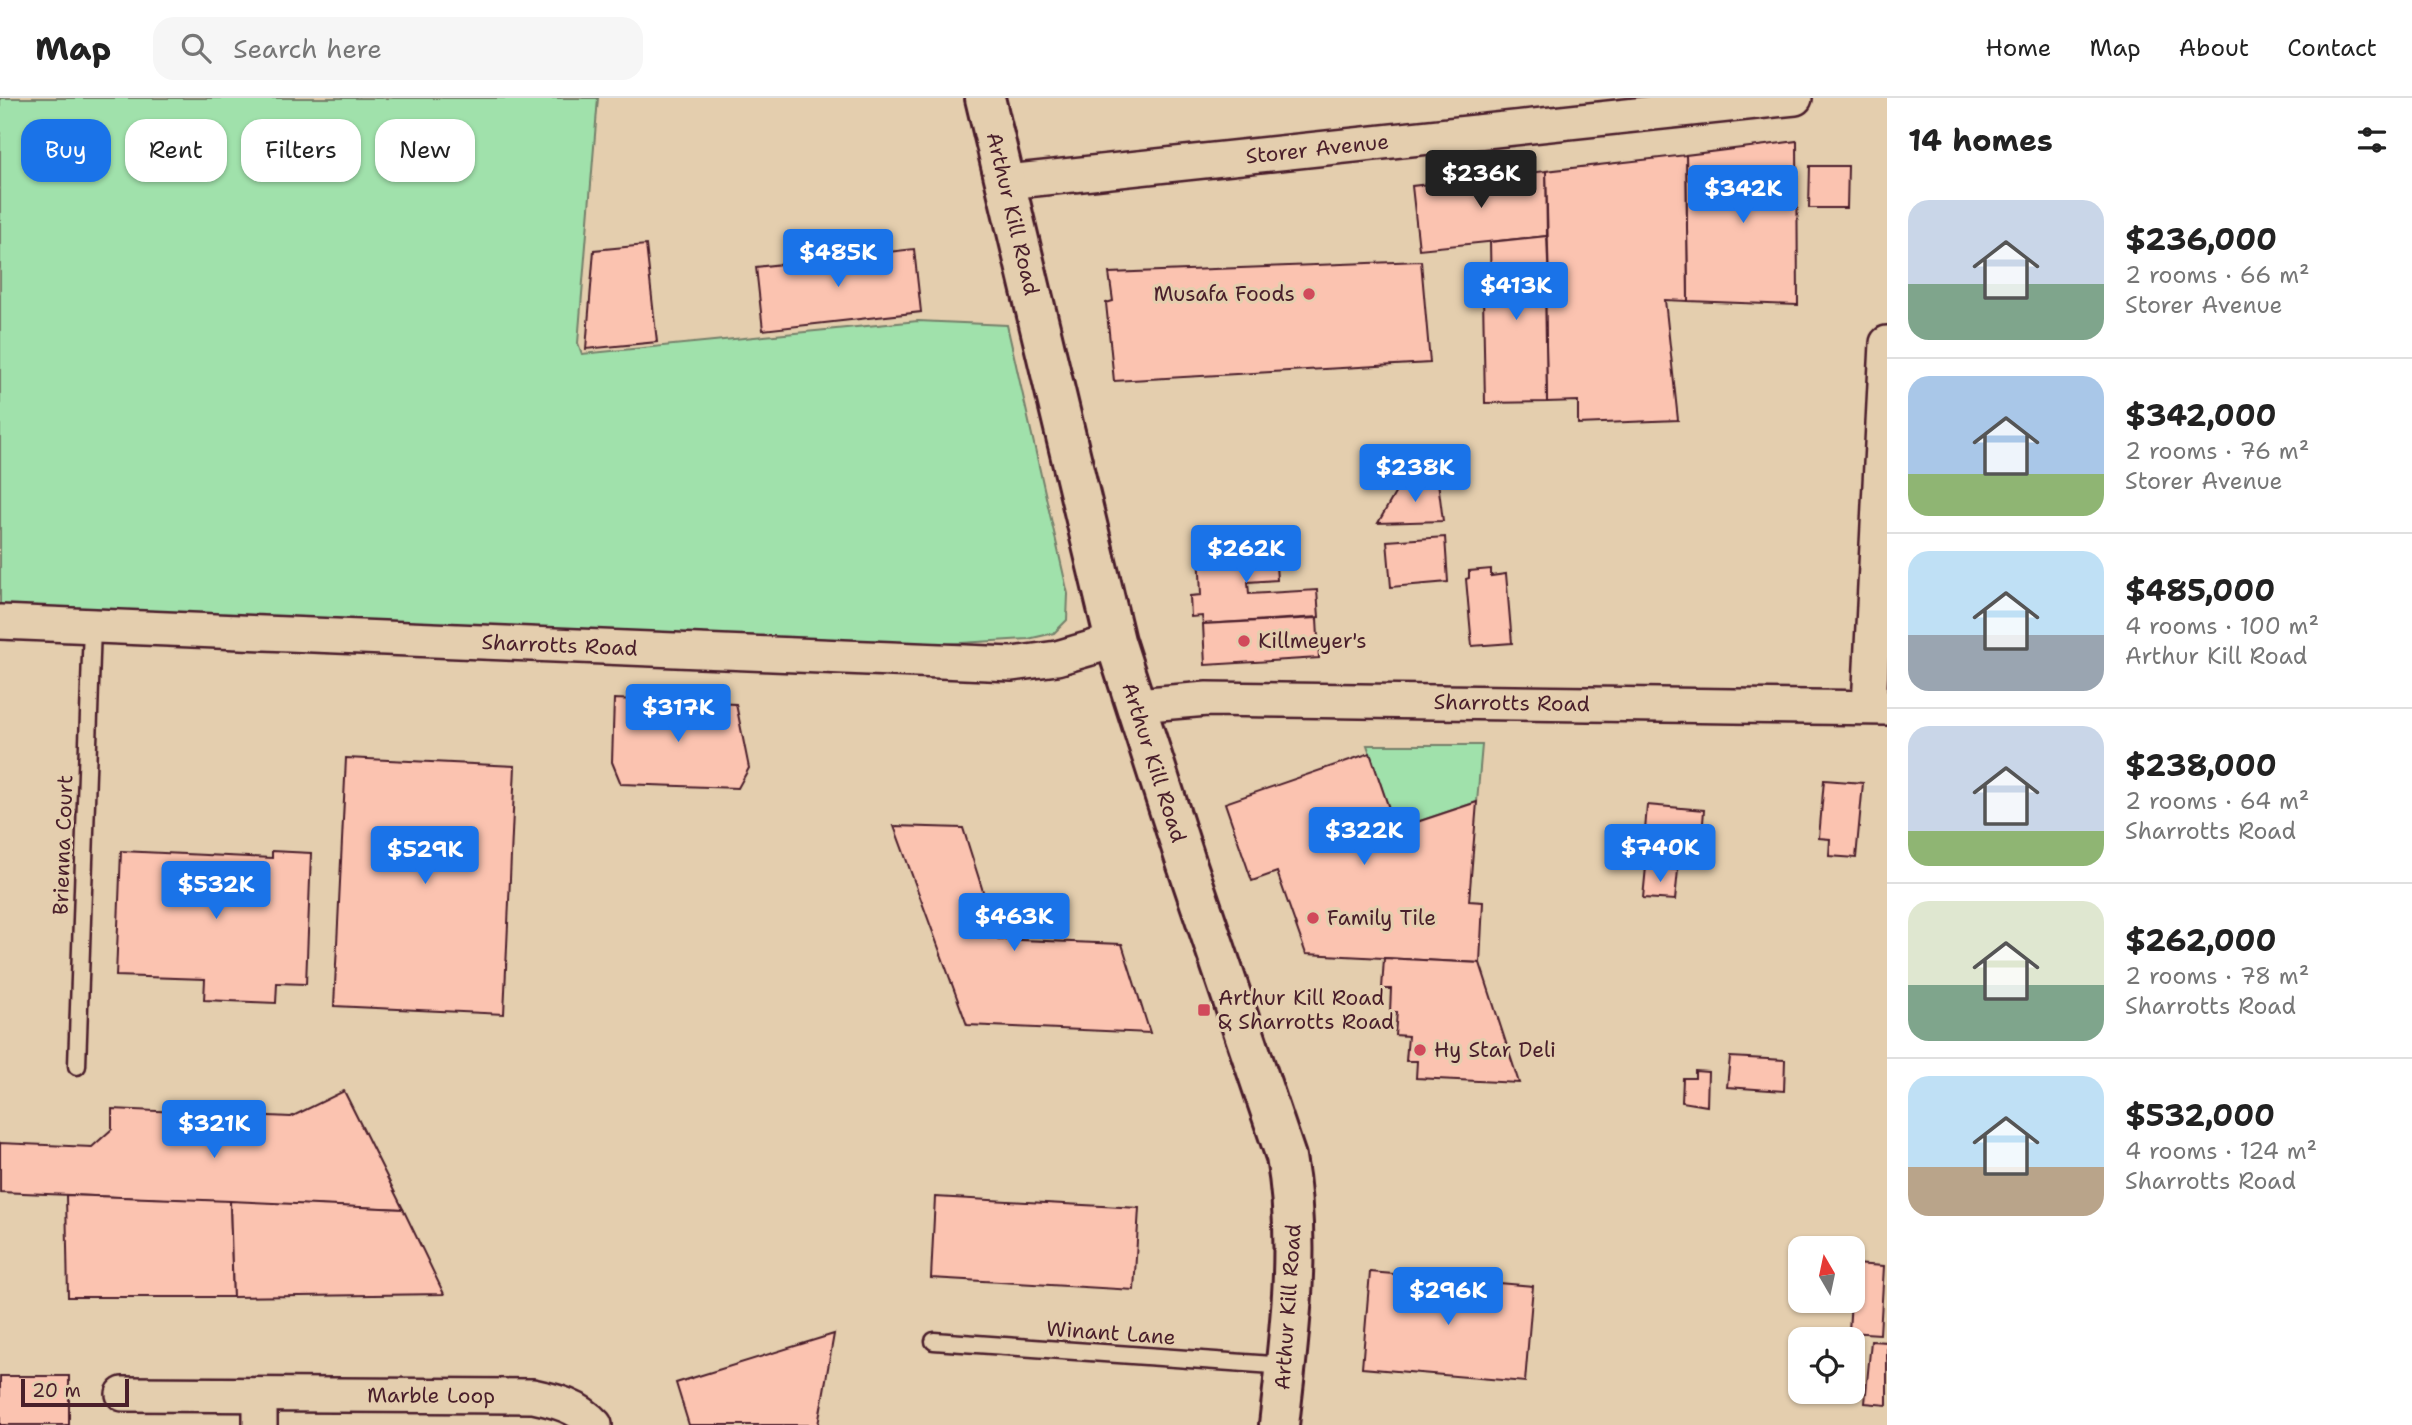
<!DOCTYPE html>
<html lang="en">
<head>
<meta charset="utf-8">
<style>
  body { margin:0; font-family:"Shantell Sans",sans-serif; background:#f6f6f6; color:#222; height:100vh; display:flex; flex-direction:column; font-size:26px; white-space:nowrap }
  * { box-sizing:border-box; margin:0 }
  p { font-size:23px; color:#767676 }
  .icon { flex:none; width:38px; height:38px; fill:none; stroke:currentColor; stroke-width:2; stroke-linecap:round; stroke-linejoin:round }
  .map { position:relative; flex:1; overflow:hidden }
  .drawer { display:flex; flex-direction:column; background:#fff; width:525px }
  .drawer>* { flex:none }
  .guide { position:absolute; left:21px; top:21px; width:665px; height:63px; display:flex; gap:14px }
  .needle { width:46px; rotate:351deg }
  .controls { position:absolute; left:1788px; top:1138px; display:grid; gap:14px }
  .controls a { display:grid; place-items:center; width:77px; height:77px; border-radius:14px; background:#fff; box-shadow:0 2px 5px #0004; font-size:35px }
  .scale { position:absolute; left:21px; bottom:18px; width:108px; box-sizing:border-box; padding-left:7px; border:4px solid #4a1f2b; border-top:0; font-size:19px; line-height:24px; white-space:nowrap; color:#4a1f2b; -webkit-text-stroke:5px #e4ceae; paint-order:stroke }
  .price { position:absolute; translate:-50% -60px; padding:0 16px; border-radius:7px; background:#1a73e8; color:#fff; font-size:23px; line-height:46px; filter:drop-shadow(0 2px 4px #0008) }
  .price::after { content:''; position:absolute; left:50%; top:42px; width:21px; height:16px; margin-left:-10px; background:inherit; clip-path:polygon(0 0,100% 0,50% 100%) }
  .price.selected { background:#222; color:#fff }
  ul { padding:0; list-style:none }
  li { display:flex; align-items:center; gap:21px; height:175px; padding:0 21px }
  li+li { border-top:2px solid #e0e0e0 }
  li span { display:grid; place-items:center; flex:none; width:196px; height:140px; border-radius:21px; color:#555 }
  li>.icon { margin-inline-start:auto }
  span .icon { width:84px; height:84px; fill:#fffc; stroke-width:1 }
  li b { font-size:30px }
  h2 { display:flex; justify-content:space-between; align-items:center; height:84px; padding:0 21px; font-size:30px }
  .pill { padding:0 24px; border-radius:21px; background:#fff; box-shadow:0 2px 5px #0004; font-size:24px; line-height:63px }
  .pill.selected { background:#1a73e8; color:#fff }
  header { display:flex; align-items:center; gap:42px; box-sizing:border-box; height:98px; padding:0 35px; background:#fff; border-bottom:2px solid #e0e0e0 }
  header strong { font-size:33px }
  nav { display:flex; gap:38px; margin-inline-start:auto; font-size:24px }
  .search { width:490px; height:63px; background:#f6f6f6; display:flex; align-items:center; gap:18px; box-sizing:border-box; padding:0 24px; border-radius:21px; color:#767676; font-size:26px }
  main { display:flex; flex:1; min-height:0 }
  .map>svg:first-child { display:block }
  .green { fill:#a0e1ab; stroke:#75806b; stroke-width:2 }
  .building { fill:#fbc3b0; stroke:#4a1f2b; stroke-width:2 }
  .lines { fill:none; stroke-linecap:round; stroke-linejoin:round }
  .lane-casing { stroke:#4a1f2b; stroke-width:21 }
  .street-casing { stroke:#4a1f2b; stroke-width:38 }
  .secondary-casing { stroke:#4a1f2b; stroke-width:44 }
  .lane { stroke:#e4ceae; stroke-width:16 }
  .street { stroke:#e4ceae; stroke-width:33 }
  .secondary { stroke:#e4ceae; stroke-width:38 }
  .poi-dot { fill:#d1495b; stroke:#e4ceae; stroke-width:2.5 }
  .labels { text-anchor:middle; stroke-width:6; stroke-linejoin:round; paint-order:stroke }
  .street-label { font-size:21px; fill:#4a1f2b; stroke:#e4ceae }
  .poi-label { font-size:21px; fill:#4a1f2b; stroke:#e4ceae; text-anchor:start }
</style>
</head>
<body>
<header>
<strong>Map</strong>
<div class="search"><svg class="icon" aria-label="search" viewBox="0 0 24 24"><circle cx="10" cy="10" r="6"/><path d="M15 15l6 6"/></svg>Search here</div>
<nav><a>Home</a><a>Map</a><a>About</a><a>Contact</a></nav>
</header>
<main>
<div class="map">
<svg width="1887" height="1327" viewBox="0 0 1887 1327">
  <rect width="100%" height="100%" fill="#e4ceae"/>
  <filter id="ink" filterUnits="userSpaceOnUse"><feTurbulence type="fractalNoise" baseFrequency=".0143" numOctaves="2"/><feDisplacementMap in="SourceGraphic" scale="14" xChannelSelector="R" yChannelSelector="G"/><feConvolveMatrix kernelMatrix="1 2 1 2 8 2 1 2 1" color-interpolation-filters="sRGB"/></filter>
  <g filter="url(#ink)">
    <g class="green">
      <path d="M0,0h598l-20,245 4,11 336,-33 89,4 61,269 -1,26 -13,13 -26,6 -100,6 -928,-39z"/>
      <path d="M1367,647h115l-5,57 -81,27z"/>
    </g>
    <g class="building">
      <path d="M1797,43l1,164 -110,-4 -2,-146z"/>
      <path d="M1686,57l2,146 -23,-1 13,120 -100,4v-23l-31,1 -2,-115h4l-3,-116z"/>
      <path d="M1810,68h38l-1,42h-38z"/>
      <path d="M1546,73l1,65 -128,13 -7,-63z"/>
      <path d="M1547,138l2,51h-4l2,115 -62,1 -2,-108h8l-1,-53z"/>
      <path d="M646,147l11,97 -71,7 8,-99z"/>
      <path d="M914,151l7,63 -158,18 -7,-63z"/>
      <path d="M1421,163l9,102 -316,18 -8,-78 7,-2 -4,-28z"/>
      <path d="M1438,384l5,39 -65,2 23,-40z"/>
      <path d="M1274,437l3,45 -29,2 1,12 68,-4 2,27 -116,7 -1,-8 -11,1 -1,-21 11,-1 -2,-46 16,-1 -1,-9z"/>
      <path d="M1445,439l3,45 -57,5 -4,-46z"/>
      <path d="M1491,471v7l15,-2 6,69 -40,3 -6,-67 3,-1v-7z"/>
      <path d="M1317,520l2,40 -114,7 -2,-41z"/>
      <path d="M614,601l122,5 13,64 -11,20 -117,-4 -9,-22z"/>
      <path d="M1370,655l26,76 81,-27 -8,99 14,1 -3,61 -174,-9 -29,-82 -25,9 -27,-78z"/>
      <path d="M346,660l169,8 -11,248 -170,-8z"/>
      <path d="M1824,682l39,3 -7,75 -27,-2 1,-17 -11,-1z"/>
      <path d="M1647,707l57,5 -4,52 -2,-1v5l-22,-1 1,-6 -34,-2z"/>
      <path d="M894,728l69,2 35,111 124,5 28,89 -183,-8z"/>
      <path d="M121,753l151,7v-7l39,2 -5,131 -29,-1 -1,20 -72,-3 1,-21 -89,-3z"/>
      <path d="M1646,769l32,3 -3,30 -32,-2z"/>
      <path d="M1384,860l96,5 39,120 -103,-5 1,-17h-11l2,-25 -13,-1 2,-23h-7l1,-23h-9z"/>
      <path d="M1730,959l55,3 -1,31 -57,-4z"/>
      <path d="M1695,973l13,1 -1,34 -25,-4 1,-24h12z"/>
      <path d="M344,993l59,118 -403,-17v-49l92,4 20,-18v-20l179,8z"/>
      <path d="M66,1097l164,6 3,96h-165z"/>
      <path d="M935,1099l204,11 -5,82 -203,-12z"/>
      <path d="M230,1103l173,8 41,85 -211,3z"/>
      <path d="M1853,1166l31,2 -4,68 -31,-2 2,-32h2z"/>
      <path d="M1370,1174l163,14 -8,96 -163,-14z"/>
      <path d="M834,1236l-16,91h-129l-13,-42z"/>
      <path d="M1871,1243l16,1v63l-22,-2z"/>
      <rect x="0" y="1278" width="69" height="49"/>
    </g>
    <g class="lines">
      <defs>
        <g id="lane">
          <path d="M77,968l15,-440"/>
          <path d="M934,1243l352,25"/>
        </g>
        <g id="street">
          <path id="s1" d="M1007,84l788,-84"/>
          <path id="s2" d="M0,524l1012,42 45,-6 58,-17"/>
          <path id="s3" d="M1136,607l71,-6 680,9"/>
          <path d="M1869,609l18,-364"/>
          <path id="s4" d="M123,1296l410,2c23,5 45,10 62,29"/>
          <path d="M260,1298v29"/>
        </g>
        <g id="secondary">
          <path id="s5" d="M985,0l130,543 72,224 99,292c16,89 3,179 -7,268"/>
        </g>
      </defs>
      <use href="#lane" class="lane-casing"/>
      <use href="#street" class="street-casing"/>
      <use href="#secondary" class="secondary-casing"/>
      <use href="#lane" class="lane"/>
      <use href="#street" class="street"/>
      <use href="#secondary" class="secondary"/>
    </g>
  </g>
  <g class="poi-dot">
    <circle cx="1309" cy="196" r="7"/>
    <circle cx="1244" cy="543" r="7"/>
    <circle cx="1313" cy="820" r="7"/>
    <rect x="1197" y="905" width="14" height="14" rx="3.5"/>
    <circle cx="1420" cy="952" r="7"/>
  </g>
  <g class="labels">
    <g class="street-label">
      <text dy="7" stroke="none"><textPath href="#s1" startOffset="312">Storer Avenue</textPath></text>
      <text dy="7" stroke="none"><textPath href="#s5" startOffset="119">Arthur Kill Road</textPath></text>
      <text dy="7" stroke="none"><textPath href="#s2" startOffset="560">Sharrotts Road</textPath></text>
      <text dy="7" stroke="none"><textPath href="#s3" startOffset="376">Sharrotts Road</textPath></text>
      <text dy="7" stroke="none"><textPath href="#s5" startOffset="686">Arthur Kill Road</textPath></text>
      <text transform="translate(63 747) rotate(-88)" y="7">Brienna Court</text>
      <text transform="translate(1288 1209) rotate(-86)" y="7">Arthur Kill Road</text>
      <text transform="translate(1111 1235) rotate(4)" y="7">Winant Lane</text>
      <text dy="7" stroke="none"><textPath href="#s4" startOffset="308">Marble Loop</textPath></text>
    </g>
    <g class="poi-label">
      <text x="1295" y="203" text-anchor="end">Musafa Foods</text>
      <text x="1258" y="550">Killmeyer's</text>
      <text x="1327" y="827">Family Tile</text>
      <text x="1218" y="907">Arthur Kill Road<tspan x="1218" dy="24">&amp; Sharrotts Road</tspan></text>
      <text x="1434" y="959">Hy Star Deli</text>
    </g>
  </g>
</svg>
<div class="controls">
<a><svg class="needle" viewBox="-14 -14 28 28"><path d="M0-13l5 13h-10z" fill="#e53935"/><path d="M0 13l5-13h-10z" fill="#767676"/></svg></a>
<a><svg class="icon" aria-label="locate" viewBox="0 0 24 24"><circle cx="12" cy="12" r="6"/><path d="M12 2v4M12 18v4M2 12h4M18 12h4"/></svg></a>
</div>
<div class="scale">20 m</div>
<b class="price selected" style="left:1481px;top:112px">$236K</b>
<b class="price" style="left:1743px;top:127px">$342K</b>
<b class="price" style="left:838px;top:191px">$485K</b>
<b class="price" style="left:1516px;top:224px">$413K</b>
<b class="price" style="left:1415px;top:406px">$238K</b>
<b class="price" style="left:1246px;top:487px">$262K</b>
<b class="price" style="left:678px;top:646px">$317K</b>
<b class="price" style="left:1364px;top:769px">$322K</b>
<b class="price" style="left:1660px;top:786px">$740K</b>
<b class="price" style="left:425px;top:788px">$529K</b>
<b class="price" style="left:216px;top:823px">$532K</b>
<b class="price" style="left:1014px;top:855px">$463K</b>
<b class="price" style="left:214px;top:1062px">$321K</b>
<b class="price" style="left:1448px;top:1229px">$296K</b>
<div class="guide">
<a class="pill selected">Buy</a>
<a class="pill">Rent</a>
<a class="pill">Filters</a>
<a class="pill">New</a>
</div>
</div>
<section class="drawer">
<h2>14 homes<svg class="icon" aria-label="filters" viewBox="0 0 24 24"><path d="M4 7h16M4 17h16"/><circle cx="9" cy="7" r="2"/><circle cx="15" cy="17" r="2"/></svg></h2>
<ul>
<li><span style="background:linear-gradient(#c9d6e8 60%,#7fa58c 0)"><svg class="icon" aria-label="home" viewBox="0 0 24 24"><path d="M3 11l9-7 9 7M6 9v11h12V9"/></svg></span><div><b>$236,000</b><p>2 rooms · 66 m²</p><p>Storer Avenue</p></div></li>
<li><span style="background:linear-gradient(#a9c7e8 70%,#8fb573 0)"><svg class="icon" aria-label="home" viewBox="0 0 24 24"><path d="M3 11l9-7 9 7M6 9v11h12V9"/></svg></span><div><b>$342,000</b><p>2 rooms · 76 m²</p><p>Storer Avenue</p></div></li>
<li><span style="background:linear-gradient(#bfe0f5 60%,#9aa5b1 0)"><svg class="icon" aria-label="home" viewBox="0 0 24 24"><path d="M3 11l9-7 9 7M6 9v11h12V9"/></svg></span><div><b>$485,000</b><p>4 rooms · 100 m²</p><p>Arthur Kill Road</p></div></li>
<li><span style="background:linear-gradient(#c9d6e8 75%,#8fb573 0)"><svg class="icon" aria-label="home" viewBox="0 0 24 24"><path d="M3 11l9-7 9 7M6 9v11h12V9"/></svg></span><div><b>$238,000</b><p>2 rooms · 64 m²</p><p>Sharrotts Road</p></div></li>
<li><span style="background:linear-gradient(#dfe7d0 60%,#7fa58c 0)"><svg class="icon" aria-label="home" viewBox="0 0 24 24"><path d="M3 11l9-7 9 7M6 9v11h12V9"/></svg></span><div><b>$262,000</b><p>2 rooms · 78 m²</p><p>Sharrotts Road</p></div></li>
<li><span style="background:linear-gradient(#bfe0f5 65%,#b9a48a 0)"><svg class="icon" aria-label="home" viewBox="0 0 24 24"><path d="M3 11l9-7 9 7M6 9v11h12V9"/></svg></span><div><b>$532,000</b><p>4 rooms · 124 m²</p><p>Sharrotts Road</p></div></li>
</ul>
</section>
</main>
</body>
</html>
